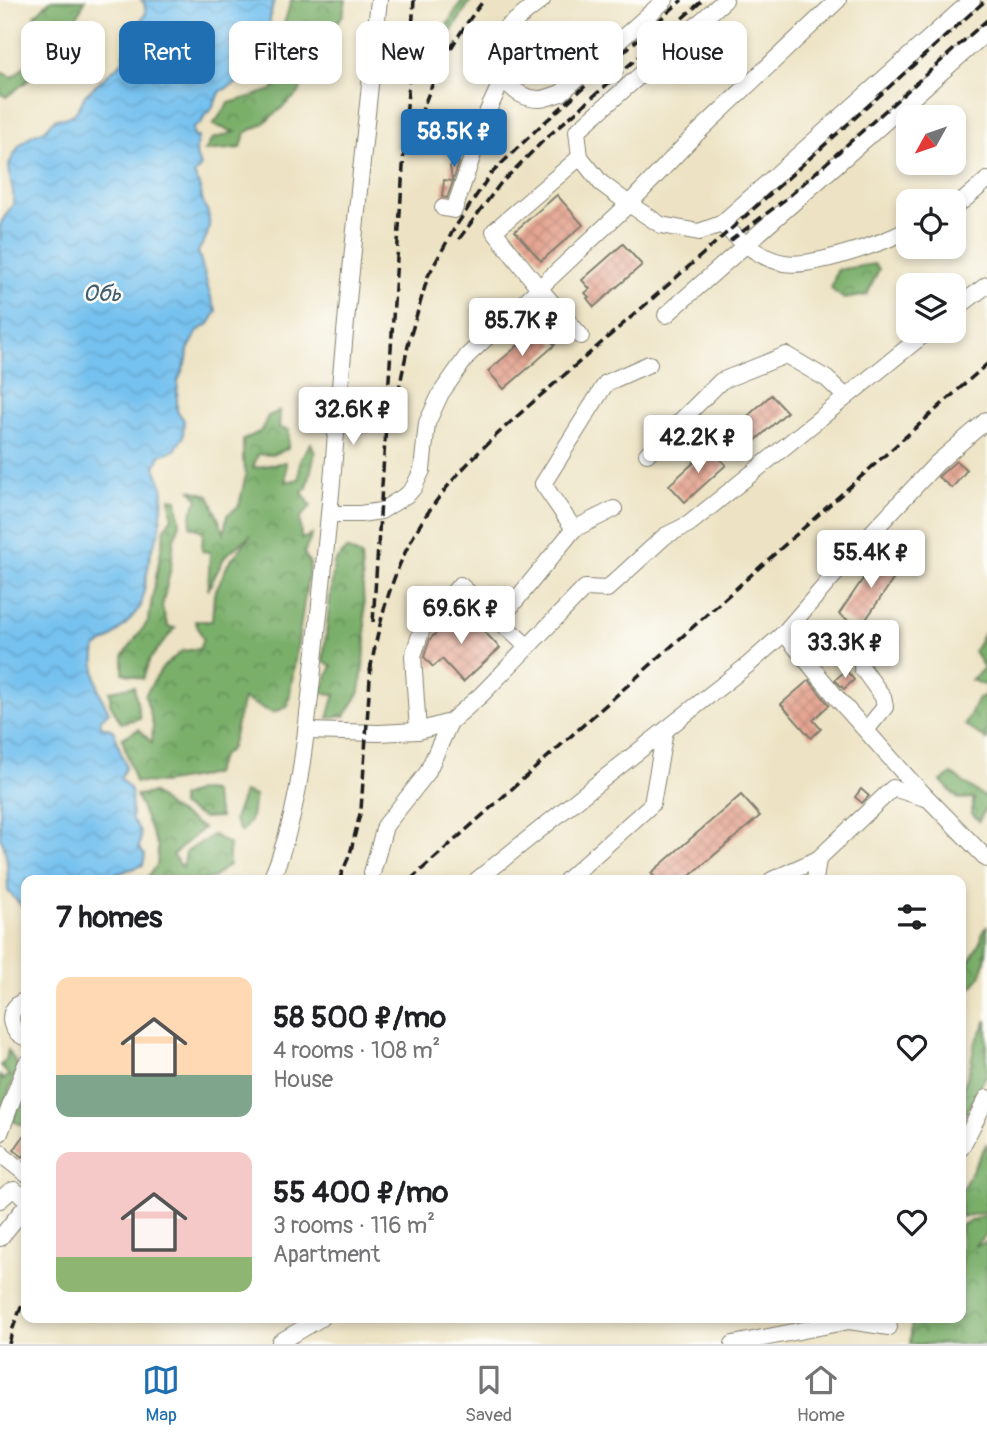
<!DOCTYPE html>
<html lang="en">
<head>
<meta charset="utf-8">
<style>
  body { margin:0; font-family:Pangolin,sans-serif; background:#f2f2f2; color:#202124; height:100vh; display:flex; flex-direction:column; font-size:26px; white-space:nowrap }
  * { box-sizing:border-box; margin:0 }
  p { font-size:23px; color:#757577 }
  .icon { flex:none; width:38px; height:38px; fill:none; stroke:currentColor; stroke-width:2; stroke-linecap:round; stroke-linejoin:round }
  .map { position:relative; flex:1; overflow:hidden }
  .sheet { position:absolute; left:21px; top:875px; width:945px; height:448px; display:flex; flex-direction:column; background:#fff; border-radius:14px; box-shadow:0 4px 10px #0003 }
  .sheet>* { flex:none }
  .top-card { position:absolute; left:21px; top:21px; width:945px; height:63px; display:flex; gap:14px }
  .needle { width:46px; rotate:230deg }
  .controls { position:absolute; left:896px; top:105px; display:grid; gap:14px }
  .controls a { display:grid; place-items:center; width:70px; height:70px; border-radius:14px; background:#fff; box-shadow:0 4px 10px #0003; font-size:35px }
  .price { position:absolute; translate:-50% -60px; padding:0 16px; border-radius:7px; background:#fff; color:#222; font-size:23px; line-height:46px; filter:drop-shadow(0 2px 4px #0008) }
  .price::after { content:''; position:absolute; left:50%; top:42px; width:21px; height:16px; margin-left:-10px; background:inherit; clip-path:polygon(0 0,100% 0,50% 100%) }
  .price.selected { background:#1f6fb2; color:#fff }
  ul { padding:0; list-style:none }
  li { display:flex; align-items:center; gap:21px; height:175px; padding:0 35px }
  li span { display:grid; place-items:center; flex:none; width:196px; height:140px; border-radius:14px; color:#555 }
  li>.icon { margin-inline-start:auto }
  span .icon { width:84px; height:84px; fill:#fffc; stroke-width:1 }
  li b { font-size:30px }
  h2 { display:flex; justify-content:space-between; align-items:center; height:84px; padding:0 35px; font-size:30px }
  .pill { padding:0 24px; border-radius:14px; background:#fff; box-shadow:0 4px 10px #0003; font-size:24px; line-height:63px }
  .pill.selected { background:#1f6fb2; color:#fff }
  .tab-bar { display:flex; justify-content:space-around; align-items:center; height:98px; border-top:2px solid #e0e0e0; background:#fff; font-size:19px; color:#757577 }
  .tab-bar a { display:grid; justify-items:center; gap:4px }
  .tab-bar .selected { color:#1f6fb2 }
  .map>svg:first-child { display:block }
  .forest { fill:url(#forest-crowns); stroke:#4b6644; stroke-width:2 }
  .water { fill:url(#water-waves); stroke:#486e86; stroke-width:2 }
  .building { fill:url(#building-cross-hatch) }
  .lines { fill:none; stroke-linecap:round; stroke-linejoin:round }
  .minor-casing { stroke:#848070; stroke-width:18 }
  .minor { stroke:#fff; stroke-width:16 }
  .rail { stroke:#1c1c1c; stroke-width:3.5; stroke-dasharray:10 5; stroke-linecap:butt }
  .labels { text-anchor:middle; stroke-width:5; stroke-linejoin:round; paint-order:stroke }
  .water-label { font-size:23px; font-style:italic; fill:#405e70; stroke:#fdfcf7 }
</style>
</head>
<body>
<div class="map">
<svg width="987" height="1344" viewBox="0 0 987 1344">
  <defs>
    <pattern id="forest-crowns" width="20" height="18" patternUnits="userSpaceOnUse" patternTransform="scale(1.75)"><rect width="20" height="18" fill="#7aaf6b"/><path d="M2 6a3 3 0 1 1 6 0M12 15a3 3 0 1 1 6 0" fill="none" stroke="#638e57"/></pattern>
    <pattern id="water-waves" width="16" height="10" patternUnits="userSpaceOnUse" patternTransform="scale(1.75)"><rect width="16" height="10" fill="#75c1ef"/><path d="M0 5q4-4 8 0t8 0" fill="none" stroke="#65a5cc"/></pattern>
    <pattern id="building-cross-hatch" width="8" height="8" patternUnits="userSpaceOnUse" patternTransform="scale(1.75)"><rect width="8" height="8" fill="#e5a693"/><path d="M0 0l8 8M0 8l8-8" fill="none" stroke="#c48e7e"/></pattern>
  </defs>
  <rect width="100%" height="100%" fill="#fdfcf7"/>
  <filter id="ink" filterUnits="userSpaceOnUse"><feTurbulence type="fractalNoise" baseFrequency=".0143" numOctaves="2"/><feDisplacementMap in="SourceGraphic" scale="14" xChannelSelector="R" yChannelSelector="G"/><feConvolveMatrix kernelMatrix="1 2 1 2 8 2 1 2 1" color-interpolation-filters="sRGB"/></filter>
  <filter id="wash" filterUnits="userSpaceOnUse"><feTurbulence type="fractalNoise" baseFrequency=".00686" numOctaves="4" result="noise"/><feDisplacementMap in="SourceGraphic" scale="28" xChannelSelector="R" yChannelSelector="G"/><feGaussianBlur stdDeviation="1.57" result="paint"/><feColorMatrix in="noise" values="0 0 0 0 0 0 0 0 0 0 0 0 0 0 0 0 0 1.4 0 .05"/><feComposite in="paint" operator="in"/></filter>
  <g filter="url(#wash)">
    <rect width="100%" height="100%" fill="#ede3c4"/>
    <g class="forest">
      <path d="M51,0h34l-7,15 -7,24 -19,23 -46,35 -6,-4v-21l13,5 14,-13 2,-12 22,-20 9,-16 -24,16 -1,-17z"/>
      <path d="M291,0h55l-3,15 -29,35 -15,43 -36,31 -18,9 -4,15 -36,3 7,-12 23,-7 -22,-7 16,-22 43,-13 10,-21 -5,-20z"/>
      <path d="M462,0h9l-47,76 17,-41z"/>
      <path d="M874,264l5,5 -12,26 -23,4 -13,-10 6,-19z"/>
      <path d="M280,411l-1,17 10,2 -1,19 -17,6 -13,-1 -5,14 33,-6v20l13,-3 1,-20 11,-16 4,10 -8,35 -5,4 9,14 -11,12 1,21 11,-4 -8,18 6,11 -22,142 -15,7 -30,-14 -12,49 -10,9 -7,17 -52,9 -27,-1 -13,-44 17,-9 13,14 1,-19 -8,-29 18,-28 19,-16 17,-2 4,-10 -8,-18h17l2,-27 14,-30 23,-29 -26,21 -17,34 2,-38 -8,-1 1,-20 -13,-5 2,-16 6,-11 -7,-9 18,5 15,38 3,-18 12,-9 7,-32 -3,-14v-20l18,-9 7,-15z"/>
      <path d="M170,498l7,2 3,24 -6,15 -3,28 -9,40 6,20 7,1 -25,31 -7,20 -20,-6v-17l25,-35 17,-93 7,-11z"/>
      <path d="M346,549l15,7 5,85 -6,51 -15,24 -17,2 7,-24 -15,-1 12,-27 -9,-5 11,-98z"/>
      <path d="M985,631h2v55l-16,-6 13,-12 -10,-17z"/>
      <path d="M134,686l6,32 -19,5 -11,-20v-12z"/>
      <path d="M987,695v45l-22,-15 13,-27z"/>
      <path d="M952,774l35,25v7l-8,15 -8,-8 3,-15 -16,1 -17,-18z"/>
      <path d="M200,790l12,1 8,26 -17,1 -22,-12v-9z"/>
      <path d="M244,792l11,4 -5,25 -9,12 -7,-13z"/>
      <path d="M153,793l17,15 33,20 -30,27 10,13 3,-16 27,-17 16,9v21l-16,13 -11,2h-57l12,-15 1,-18 -22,-52z"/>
      <path d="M987,927c0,28 0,55 -26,67v-16l20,-38 2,-9z"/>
      <path d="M987,1020v54l-26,48v-29l8,-21 6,-28z"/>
      <path d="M8,1050l10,16 -18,50v-40l2,3 7,-3 -8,-11 5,-5z"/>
      <path d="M26,1085v42l-13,-6z"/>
      <path d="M987,1143v69l-26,5v-26z"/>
      <path d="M987,1214v20l-13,12 13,-4v102h-77l2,-26h49v-93z"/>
    </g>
    <path class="water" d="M141,0h133l-4,18 -3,45 -12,11 -34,17 -10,19 -6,5 -4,8 -8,5 1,9h4c-2,10 -4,21 3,29l-7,9c8,13 5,15 9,27 1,4 4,7 5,11 4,16 -2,26 -10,38l14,50 5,10 -8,13 -11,7 -10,19 -1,10 -9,21 -1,16v14l7,9 -1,17 -8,13 -15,5 -5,12 8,21 -1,19 -3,25 -8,20 -10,54 -13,16 -19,18 -13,7c-4,23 1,45 13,65l-9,8 1,6 12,4 13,37 -6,11 11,12 1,30c9,10 10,14 7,28l6,7 -2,10 -32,11 -5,4h-80v31l-18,-20c-1,-19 1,-36 -8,-54v-611l2,-5 11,-17v-13l-3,-14 -1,-13 10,-18 13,-11 13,-5 10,-11 10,-1 9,-4 6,-8 5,-11 38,-34 5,-23 18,-25 -2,-10z"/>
    <g id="blocks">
      <g class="building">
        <circle cx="460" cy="143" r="7"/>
        <path d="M458,160l1,2 -5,16 -2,1 -2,-12 2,-4z"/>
        <path d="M444,180l9,1 -6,17 -5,-1z"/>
        <path d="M557,195l26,30 -42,36 -26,-30z"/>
        <path d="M623,244l19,21 -48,42 -7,-9 2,-1 -4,-4 5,-4 -8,-9z"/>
        <path d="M540,327l15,18 -51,44 -16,-18z"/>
        <path d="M771,395l16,17 -41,37 -16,-17z"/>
        <path d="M710,448l16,17 -41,37 -16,-17z"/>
        <path d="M956,461l11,9 -15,18 -14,-11z"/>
        <path d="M882,551l21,14 -43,63 -21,-14z"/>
        <path d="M462,608l38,40 -37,34 -21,-23 -9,8 -9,-10 6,-18z"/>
        <path d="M846,670l8,10 -10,9 -9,-9z"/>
        <path d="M809,680l20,25 -16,15 8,9 -10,9 -30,-34z"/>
        <path d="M861,789l8,7 -7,7 -7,-6z"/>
        <path d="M741,795l19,21 -75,64h-28l-6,-7z"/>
        <path d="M26,1133v19l-3,5 -9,-7z"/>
      </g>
    </g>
  </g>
  <g filter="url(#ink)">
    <use href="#blocks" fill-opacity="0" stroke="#848070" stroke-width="2"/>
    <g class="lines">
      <defs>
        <g id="minor">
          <path d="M542,0l-40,31 -8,23c8,22 17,44 45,45 7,0 15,-4 22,-6l104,-93"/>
          <path d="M725,0l-148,131 3,26 21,26 28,21 32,21 38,7 22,-8 251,-224"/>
          <path d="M580,157l-86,74 45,57 42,48"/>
          <path d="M954,206l10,-6 23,-20"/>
          <path d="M443,208l11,2 33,-97 16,-35"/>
          <path d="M721,224c18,15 39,35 63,39 28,5 99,-20 124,-33"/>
          <path d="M954,310l33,-25"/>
          <path d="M666,315l321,-283"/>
          <path d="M647,454l74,-73 65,-26 41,24 19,18"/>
          <path d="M330,514h30l21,-3 27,-17 6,-7 8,-17 5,-47 14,-30 27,-38 161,-151 62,-65 147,-139"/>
          <path d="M574,529l-31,-45 63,-101 43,-19"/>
          <path d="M499,621l75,-92 40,-20"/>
          <path d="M784,633l53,65 72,81 78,80"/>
          <path d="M862,668l21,29 2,10 -19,23"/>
          <path d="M307,731l72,2 39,-2 32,-9 31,-27 104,-107 22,1 58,-53 24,-12 239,-193"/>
          <path d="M418,731l-5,-75 9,-27 38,-44 68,62"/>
          <path d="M372,873l13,-47 42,-53 23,-51"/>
          <path d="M271,880c28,-64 33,-132 41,-201 8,-74 16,-147 22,-221 12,-153 29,-306 45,-458"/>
          <path d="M477,880l111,-89 161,-127 35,-31 77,-89 76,-81 50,-43"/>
          <path d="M567,880l85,-76 13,-73"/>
          <path d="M772,880l46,-21 75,-71 32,10"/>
          <path d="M815,880l3,-21"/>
          <path d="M26,1000c-20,7 -20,30 0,38"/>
          <path d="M0,1133l26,-69"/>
          <path d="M961,1148l26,-50"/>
          <path d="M0,1152l3,4 23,18"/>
          <path d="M0,1200l9,-8 5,-2 12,8"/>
          <path d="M0,1238l26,-32"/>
          <path d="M280,1342l41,-24"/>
          <path d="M733,1344l116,-23 40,6"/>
        </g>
      </defs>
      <use href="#minor" class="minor-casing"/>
      <use href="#minor" class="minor"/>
      <g class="rail">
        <path d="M412,146c13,-56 37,-101 72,-146"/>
        <path d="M459,239l41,-55 45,-45 158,-139"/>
        <path d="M730,241l57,-43 200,-178"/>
        <path d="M395,408l14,-67 19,-65 26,-47 36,-54 46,-45 146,-130"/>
        <path d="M373,622l41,-622"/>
        <path d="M370,671c11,-57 24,-108 57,-157 31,-46 72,-82 113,-118 35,-30 69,-60 104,-90 115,-101 228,-204 342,-306"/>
        <path d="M339,880l11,-26 11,-44 10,-146"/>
        <path d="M410,880l577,-516"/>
        <path d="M9,1344l4,-16 13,-34"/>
      </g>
    </g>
  </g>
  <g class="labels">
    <g class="water-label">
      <text x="102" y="301">Обь</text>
    </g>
  </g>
</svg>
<div class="controls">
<a><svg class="needle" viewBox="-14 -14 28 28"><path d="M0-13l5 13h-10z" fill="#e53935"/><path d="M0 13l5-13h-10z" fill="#757577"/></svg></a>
<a><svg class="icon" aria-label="locate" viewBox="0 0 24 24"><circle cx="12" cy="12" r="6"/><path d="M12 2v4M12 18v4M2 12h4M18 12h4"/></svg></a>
<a><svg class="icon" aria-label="layers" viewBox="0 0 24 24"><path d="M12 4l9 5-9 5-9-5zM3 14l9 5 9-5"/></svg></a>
</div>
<b class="price selected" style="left:454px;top:169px">58.5K ₽</b>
<b class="price" style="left:522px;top:358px">85.7K ₽</b>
<b class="price" style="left:353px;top:447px">32.6K ₽</b>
<b class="price" style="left:698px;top:475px">42.2K ₽</b>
<b class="price" style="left:871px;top:590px">55.4K ₽</b>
<b class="price" style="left:461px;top:646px">69.6K ₽</b>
<b class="price" style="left:845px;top:680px">33.3K ₽</b>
<div class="top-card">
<a class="pill">Buy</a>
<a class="pill selected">Rent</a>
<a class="pill">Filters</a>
<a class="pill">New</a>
<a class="pill">Apartment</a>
<a class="pill">House</a>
</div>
<section class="sheet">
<h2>7 homes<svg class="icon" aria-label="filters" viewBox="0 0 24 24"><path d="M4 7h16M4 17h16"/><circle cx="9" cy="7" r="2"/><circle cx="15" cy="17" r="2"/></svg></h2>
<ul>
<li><span style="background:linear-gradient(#ffd9b3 70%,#7fa58c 0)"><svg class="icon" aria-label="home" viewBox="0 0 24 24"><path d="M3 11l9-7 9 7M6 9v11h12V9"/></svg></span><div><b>58 500 ₽/mo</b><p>4 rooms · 108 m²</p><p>House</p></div><svg class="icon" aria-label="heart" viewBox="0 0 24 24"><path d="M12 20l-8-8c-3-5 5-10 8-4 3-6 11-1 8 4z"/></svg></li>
<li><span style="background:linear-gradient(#f6c9c9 75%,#8fb573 0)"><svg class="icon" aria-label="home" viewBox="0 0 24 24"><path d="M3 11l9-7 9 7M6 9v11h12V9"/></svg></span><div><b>55 400 ₽/mo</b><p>3 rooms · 116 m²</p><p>Apartment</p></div><svg class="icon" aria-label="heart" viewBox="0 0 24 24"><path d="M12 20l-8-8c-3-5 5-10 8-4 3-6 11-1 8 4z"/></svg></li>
</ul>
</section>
</div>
<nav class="tab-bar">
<a class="selected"><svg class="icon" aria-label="map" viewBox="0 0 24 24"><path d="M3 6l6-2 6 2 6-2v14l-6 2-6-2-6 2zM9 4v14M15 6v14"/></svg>Map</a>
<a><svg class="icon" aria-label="saved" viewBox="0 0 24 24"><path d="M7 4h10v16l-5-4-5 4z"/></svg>Saved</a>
<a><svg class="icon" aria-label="home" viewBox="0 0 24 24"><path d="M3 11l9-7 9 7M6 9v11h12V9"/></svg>Home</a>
</nav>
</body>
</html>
